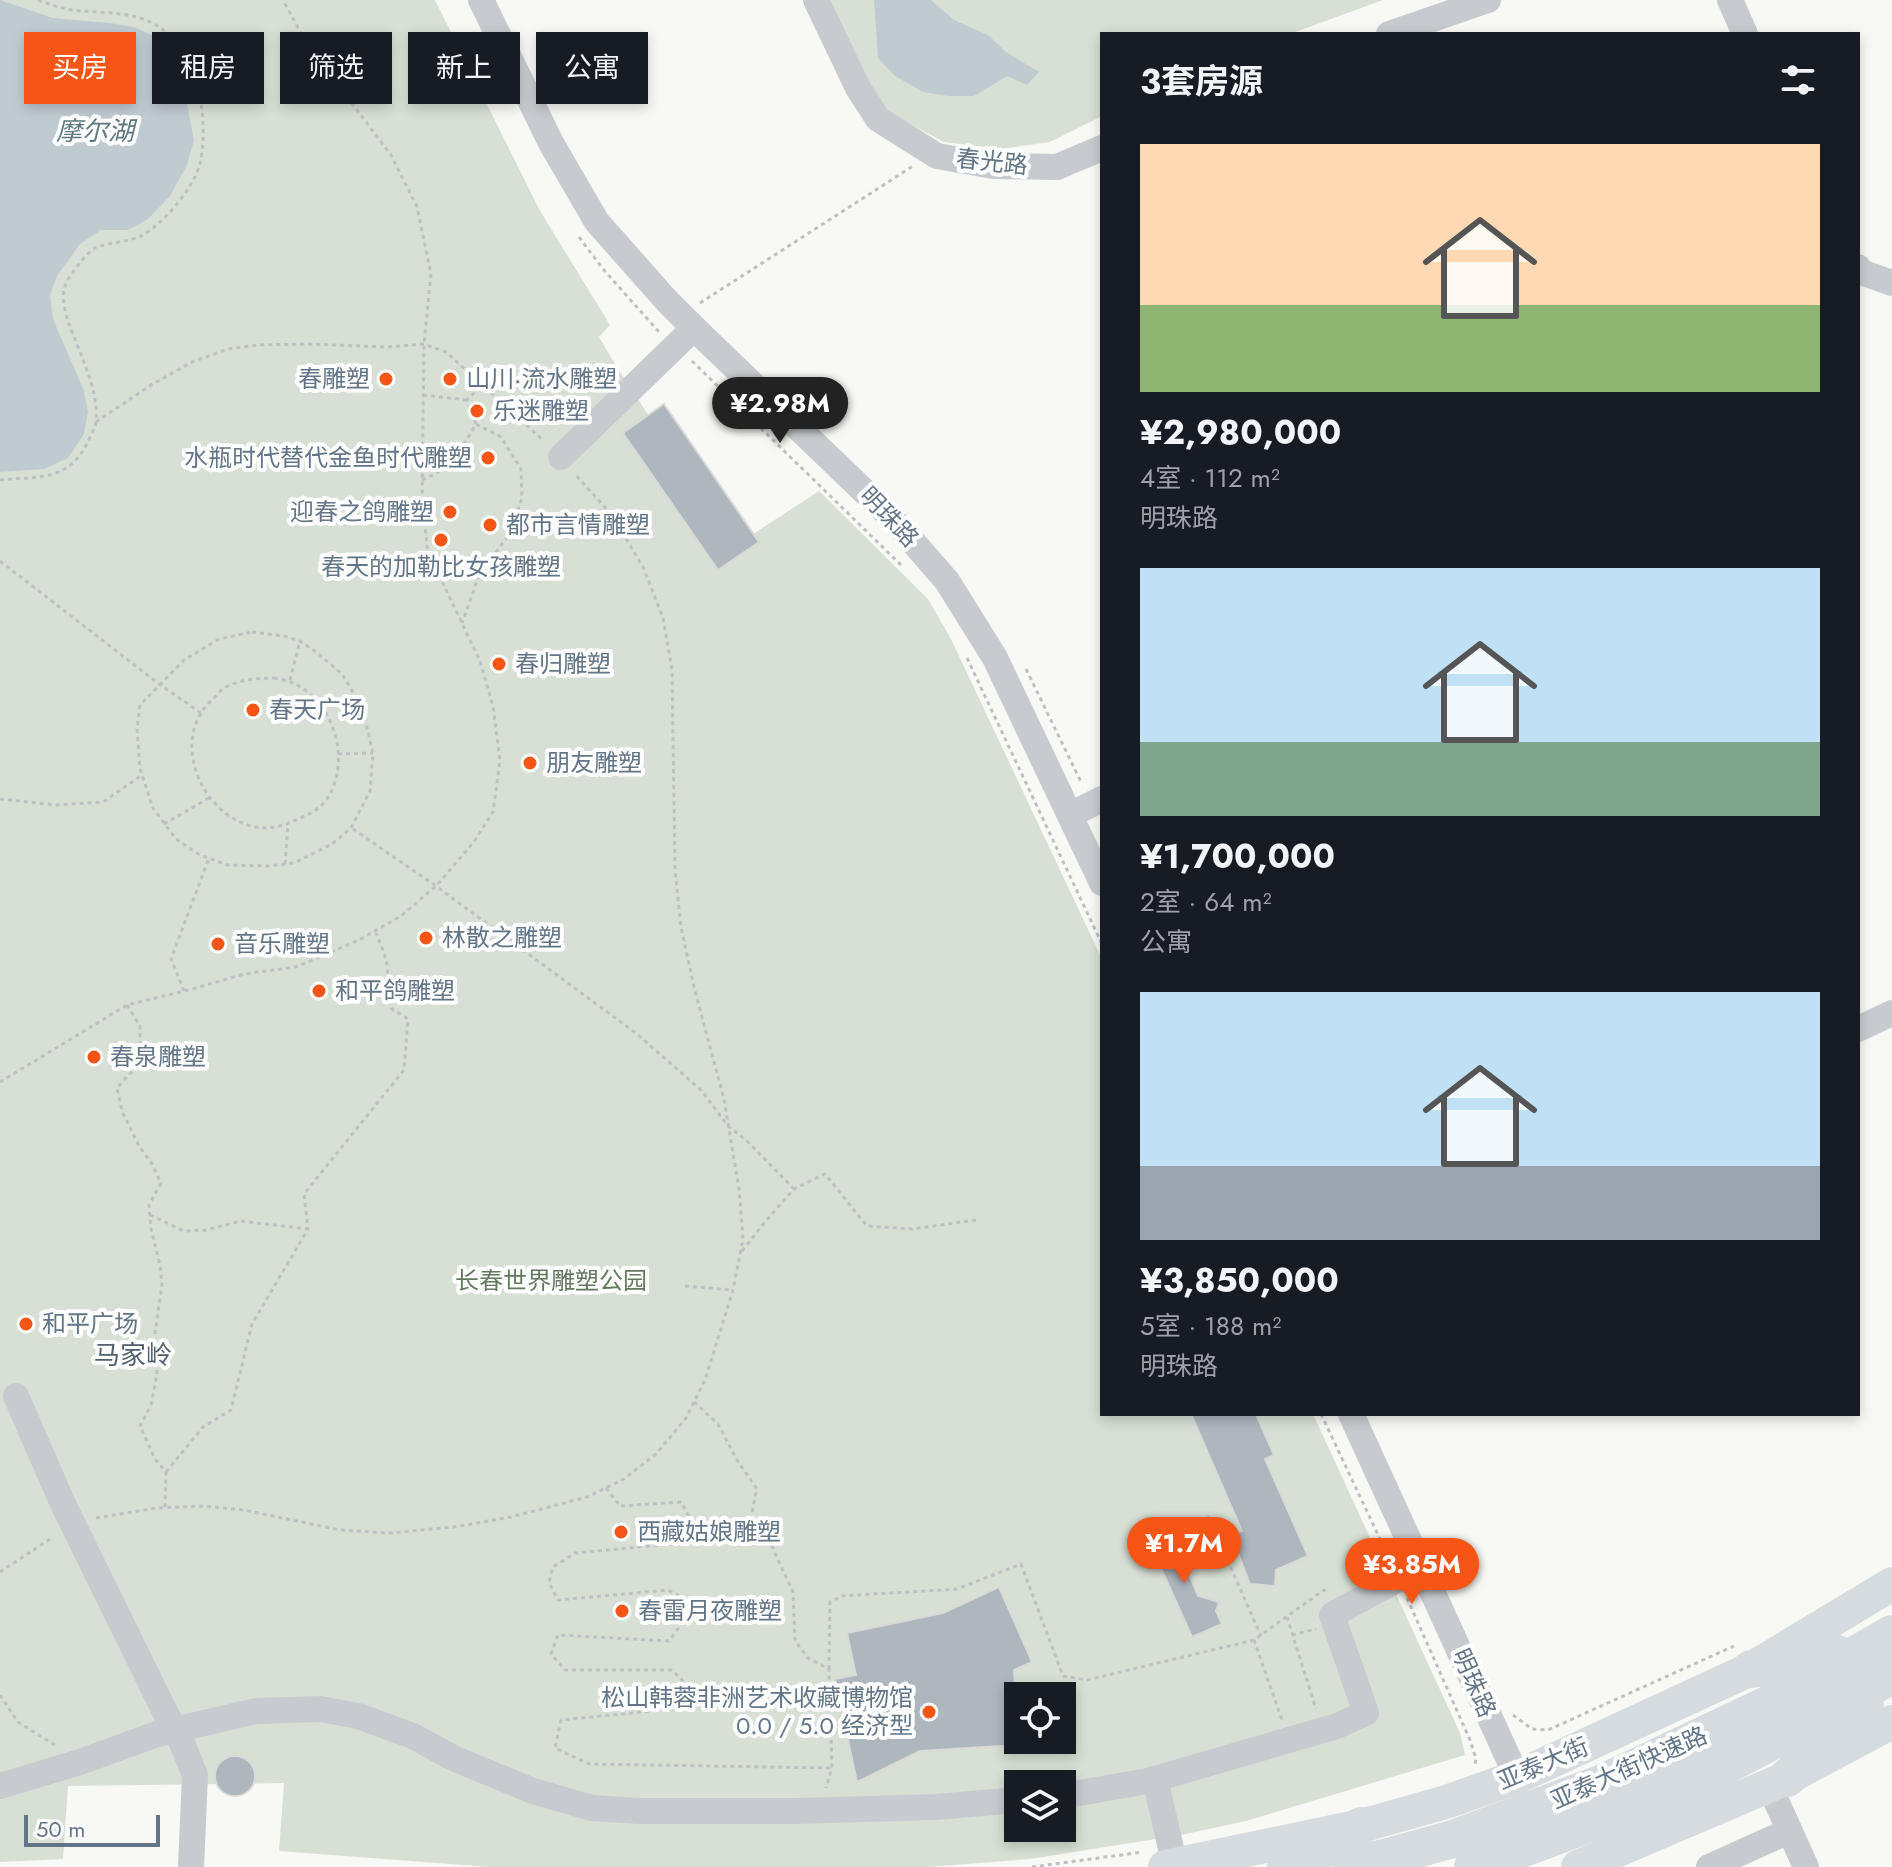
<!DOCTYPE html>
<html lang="zh">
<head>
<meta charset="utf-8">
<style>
  body { margin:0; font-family:Jost,"Noto Sans SC",sans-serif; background:#242831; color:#f1f3f6; height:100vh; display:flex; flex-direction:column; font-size:30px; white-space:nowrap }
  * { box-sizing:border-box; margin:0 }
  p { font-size:26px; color:#9ea1a6 }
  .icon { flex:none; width:44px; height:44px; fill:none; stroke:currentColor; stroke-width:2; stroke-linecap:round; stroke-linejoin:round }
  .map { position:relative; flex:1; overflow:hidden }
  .panel { position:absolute; left:1100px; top:32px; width:760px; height:1384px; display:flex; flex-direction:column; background:#171b24; border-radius:0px; box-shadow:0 4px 12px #0003 }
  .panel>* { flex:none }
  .banner { position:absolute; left:24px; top:32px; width:760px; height:72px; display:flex; gap:16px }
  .tools { position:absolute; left:1004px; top:1682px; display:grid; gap:16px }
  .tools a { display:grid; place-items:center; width:72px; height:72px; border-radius:0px; background:#171b24; box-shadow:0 4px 12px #0003; font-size:40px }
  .scale { position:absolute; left:24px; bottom:20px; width:136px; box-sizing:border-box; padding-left:8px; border:4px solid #637689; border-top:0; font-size:22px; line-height:28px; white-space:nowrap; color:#637689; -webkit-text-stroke:6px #fff; paint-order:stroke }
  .price { position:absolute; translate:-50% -68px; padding:0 18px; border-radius:28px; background:#f65516; color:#fff; font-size:26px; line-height:52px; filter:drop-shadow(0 2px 4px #0008) }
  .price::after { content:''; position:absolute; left:50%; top:48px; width:24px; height:18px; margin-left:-12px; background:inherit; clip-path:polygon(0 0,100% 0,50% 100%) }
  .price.current { background:#222; color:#fff }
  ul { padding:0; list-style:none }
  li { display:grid; align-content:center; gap:16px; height:424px; padding:0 40px }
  li span { display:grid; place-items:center; height:248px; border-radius:0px; color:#555 }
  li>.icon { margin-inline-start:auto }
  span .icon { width:144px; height:144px; fill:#fffc; stroke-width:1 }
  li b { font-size:34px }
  h2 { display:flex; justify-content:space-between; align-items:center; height:96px; padding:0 40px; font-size:34px }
  .tag { padding:0 28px; border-radius:0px; background:#171b24; box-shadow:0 4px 12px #0003; font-size:28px; line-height:72px }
  .tag.current { background:#f65516; color:#fff }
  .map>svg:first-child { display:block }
  .green { fill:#d8e0d5; fill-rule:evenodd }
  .water { fill:#c0cbd1 }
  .building { fill:#aeb6be; stroke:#d9d9d7; stroke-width:2 }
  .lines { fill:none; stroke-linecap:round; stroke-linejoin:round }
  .path { stroke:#bec1c3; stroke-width:3; stroke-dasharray:4 4; stroke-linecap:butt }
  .minor { stroke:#c7cbcf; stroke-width:26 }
  .major { stroke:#d6dbe0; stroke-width:34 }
  .highway { stroke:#d6dbe0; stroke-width:38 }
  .poi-dot { fill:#f65516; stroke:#fff; stroke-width:3 }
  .labels { text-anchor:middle; stroke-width:8; stroke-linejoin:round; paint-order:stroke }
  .street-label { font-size:24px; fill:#637689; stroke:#fff }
  .poi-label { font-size:24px; fill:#637689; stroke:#fff; text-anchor:start }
  .park-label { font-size:24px; fill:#637a5f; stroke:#fff }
  .water-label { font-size:26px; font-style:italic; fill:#5f7984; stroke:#fff }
  .neighbourhood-label { font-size:26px; fill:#52606d; stroke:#fff }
</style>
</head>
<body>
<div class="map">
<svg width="1892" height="1867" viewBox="0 0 1892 1867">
  <rect width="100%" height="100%" fill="#f8f8f4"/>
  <g class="green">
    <path d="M0,0h435l104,209 71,116 -11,12 19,32 117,177 84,-55 109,108 23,40 151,320v455h211l147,319 5,22 -219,66 -65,14 -151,24 -102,8h-438l-211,-16 5,-68 -216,3 -5,73 -63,3zM1018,1696h44v44h-44zM1018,1784h44v44h-44z"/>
    <path d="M825,0h558l-93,34h-188v82l-52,26 -49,7 -57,-7 -62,-33z"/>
  </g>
  <g class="water">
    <path d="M0,0l53,18 57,5 24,4 20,9 17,20 10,17 13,67 -7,25 -17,31 -22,23 -20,11h-27l-21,14 -23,32 -7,19 3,24 31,72 4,21 -4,22 -16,24 -24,11 -44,3z"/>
    <path d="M874,0h57l23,20 34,15 18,17 33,20 -12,13 -20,-9 -33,20h-26l-25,-4 -28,-16 -17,-18z"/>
  </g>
  <g class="building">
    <path d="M664,404l95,138 -41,28 -95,-137z"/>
    <path d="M1191,1414h65l18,41 -9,4 43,97 -32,14 -1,16 -25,-2 -14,-36 -27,10 -4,-11 37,-16z"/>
    <path d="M1170,1527l28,69 21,6 -3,9 6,13 -30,13 -45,-100z"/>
    <path d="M999,1587l33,75 -18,8 4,75 -98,6 -63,31 -22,-103 21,-4 -9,-42 96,-20z"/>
    <circle cx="235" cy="1776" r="20"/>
  </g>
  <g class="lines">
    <g class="path">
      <path d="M579,237l24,32 56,63"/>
      <path d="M700,303l213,-137"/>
      <path d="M692,361l209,204"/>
      <path d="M423,395l44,5"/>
      <path d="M96,422l55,-37 41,-23 36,-13 29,-4 51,-1 79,3 37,-3 22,8 98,89"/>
      <path d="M476,424l-9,-24 16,-16"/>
      <path d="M0,480c41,-4 71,2 90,-43 3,-6 6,-11 6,-17 3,-31 -18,-70 -28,-99 -3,-10 -7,-24 -3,-35 2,-8 22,-34 30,-38 9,-5 34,-6 46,-12 21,-11 51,-46 58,-69 12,-44 -1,-117 -43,-142 -26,-15 -55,-11 -83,-15 -11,-1 -23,-6 -35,-10"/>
      <path d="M422,480c30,-12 38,-29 54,-56l25,13 20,32 1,29 -12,36 -30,39 -18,50"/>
      <path d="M0,561l159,123 42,29"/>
      <path d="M252,632l32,4 16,5 16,11 26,22 20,33 11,46 -3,38 -19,37 -19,16 -38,19 -26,3 -40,-1 -28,-10 -24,-16 -23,-31 -13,-39 -3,-40 3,-24 44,-45 35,-21z"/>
      <path d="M967,658l135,286"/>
      <path d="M1026,669l56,115"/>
      <path d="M274,678c5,1 12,2 17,4 42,18 60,75 38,114 -7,12 -21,19 -33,24 -9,4 -20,8 -30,8 -60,-1 -101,-87 -53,-129 4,-4 8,-10 13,-12 15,-8 32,-9 48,-9z"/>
      <path d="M290,680l10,-39"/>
      <path d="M338,754l35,-1"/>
      <path d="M0,799l56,6 47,-3 39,-27"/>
      <path d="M164,824l45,-26"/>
      <path d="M353,829l83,57 201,148 65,57 26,35 19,15 47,48"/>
      <path d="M285,864l3,-40"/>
      <path d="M184,991l-13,-32 38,-101"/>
      <path d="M127,1005l13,21v18l-4,23 -19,21 5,23 17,35 13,18 9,19 -12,22 2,24 9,36 2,20 -8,55 3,34 -6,31 -11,21 15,33 11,13 -1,35"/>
      <path d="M0,1082l127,-77 65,-16 52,-15 52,-7 63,-27 42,-24 35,-30 37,-43 20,-31 7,-52 -7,-54 -13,-45 -52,-109 -6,-48 2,-160 7,-70 -14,-67 -26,-52 -84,-111 -24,-44"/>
      <path d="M150,1215l34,16 22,-1 35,-9 67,8"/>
      <path d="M742,1251l23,-29 29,-33 31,-15 42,52 45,3 64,-9"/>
      <path d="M685,1286l48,4"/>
      <path d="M694,1402l24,22 19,36 20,29 -6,28 17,10 1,13 24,52 2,49 13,17 21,11 3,99 -6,20"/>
      <path d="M1321,1414l68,144"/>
      <path d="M166,1472l37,-45 28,-17 21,-86 56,-95 -4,-35 100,-124 4,-51 -16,-10 -7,-11c5,-32 3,-36 -9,-65"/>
      <path d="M606,1488l14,18 61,-4 12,22 1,13 -11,6 -108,10 -22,14 -4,16 9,17 110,-10 13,7 5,21 -17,23 -111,-6 -7,19 14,16h107l18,18 -18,21 -111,11 -6,28 34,16 243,4"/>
      <path d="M1208,1516l53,120"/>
      <path d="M96,1518l60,-10 47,-2 41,4 96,20 49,3 65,-6 57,-10 76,-20 37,-18 32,-25 30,-36 19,-38 28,-90 10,-51 -4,-50 -15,-90 -30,-112 -13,-60 -6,-57 -3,-200 -9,-52 -20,-51 -32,-53 -37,-41"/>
      <path d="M0,1572l53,-35"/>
      <path d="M1407,1598l63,142 6,19 -1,5"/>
      <path d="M1287,1617l29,92"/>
      <path d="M1292,1635l24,-6"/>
      <path d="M1254,1640l28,80"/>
      <path d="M829,1669l1,-67 12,-6 115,-7 64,-25 42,112 24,4 167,-40 70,-50 1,2"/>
      <path d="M0,1695l18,27 40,25"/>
      <path d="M1513,1715l19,14 16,1 186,-84"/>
      <path d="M1032,1867l111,-15"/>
    </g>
    <g class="minor">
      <path d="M481,0l70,143 46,79 70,79 27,27 199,191 54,62 48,77 107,225"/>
      <path d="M816,0l42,88 20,31 59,37 56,10 64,1 45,-19"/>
      <path d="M1730,0l15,34"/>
      <path d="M1389,34l99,-34"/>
      <path d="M1858,267l3,5 31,11"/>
      <path d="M561,457l133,-129"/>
      <path d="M1070,815l32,-16"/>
      <path d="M1858,1029l34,-16"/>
      <path d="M16,1396l47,108 103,210 13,22 16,39 -4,92"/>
      <path d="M1351,1414l166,363"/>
      <path d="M1155,1779l20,87"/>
      <path d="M1769,1785l37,82"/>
      <path d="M0,1786l80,-24 77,-28 99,-23 65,-2 37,7 55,20 40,22 80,33 59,17 47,3h158l139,-4 82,-7"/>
      <path d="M1062,1796l86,-15 189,-55 29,-13 -34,-98 90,-49"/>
      <path d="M1709,1867l80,-36"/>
    </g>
    <g class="major">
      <path d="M1165,1867l196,-41 85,-24 71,-25 234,-108 141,-85"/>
      <path d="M1578,1867l209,-89 105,-56"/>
    </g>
    <g class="highway">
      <path d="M1751,1669l43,-5 43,-10"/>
      <path d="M1787,1778l78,-71"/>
      <path d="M1286,1867l39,-19 36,-22"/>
      <path d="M1351,1867l102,-28 150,-56 171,-81 118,-68"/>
      <path d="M1473,1867c79,-30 160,-58 237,-94 62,-30 122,-65 182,-98"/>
    </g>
  </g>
  <g class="poi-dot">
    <circle cx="386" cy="379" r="8"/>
    <circle cx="450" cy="379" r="8"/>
    <circle cx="477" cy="411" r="8"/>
    <circle cx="488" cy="458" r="8"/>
    <circle cx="450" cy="512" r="8"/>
    <circle cx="490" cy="525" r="8"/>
    <circle cx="441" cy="540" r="8"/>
    <circle cx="499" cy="664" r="8"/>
    <circle cx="253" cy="710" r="8"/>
    <circle cx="530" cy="763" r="8"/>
    <circle cx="426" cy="938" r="8"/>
    <circle cx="218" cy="944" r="8"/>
    <circle cx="319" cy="991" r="8"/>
    <circle cx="94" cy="1057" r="8"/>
    <circle cx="26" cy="1324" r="8"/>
    <circle cx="621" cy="1532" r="8"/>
    <circle cx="622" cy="1611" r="8"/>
    <circle cx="929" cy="1712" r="8"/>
  </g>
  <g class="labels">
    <g class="street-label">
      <text transform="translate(992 162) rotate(6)" y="8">春光路</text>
      <text transform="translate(889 517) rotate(46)" y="8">明珠路</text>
      <text transform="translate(1474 1683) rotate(66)" y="8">明珠路</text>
      <text transform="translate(1543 1764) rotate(-23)" y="8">亚泰大街</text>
      <text transform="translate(1629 1768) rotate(-24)" y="8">亚泰大街快速路</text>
    </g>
    <g class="poi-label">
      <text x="370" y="387" text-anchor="end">春雕塑</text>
      <text x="466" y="387">山川·流水雕塑</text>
      <text x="493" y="419">乐迷雕塑</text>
      <text x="472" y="466" text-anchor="end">水瓶时代替代金鱼时代雕塑</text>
      <text x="434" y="520" text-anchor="end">迎春之鸽雕塑</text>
      <text x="506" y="533">都市言情雕塑</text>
      <text x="441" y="575" text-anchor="middle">春天的加勒比女孩雕塑</text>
      <text x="515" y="672">春归雕塑</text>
      <text x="269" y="718">春天广场</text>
      <text x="546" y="771">朋友雕塑</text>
      <text x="442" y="946">林散之雕塑</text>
      <text x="234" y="952">音乐雕塑</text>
      <text x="335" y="999">和平鸽雕塑</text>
      <text x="110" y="1065">春泉雕塑</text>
      <text x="42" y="1332">和平广场</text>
      <text x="637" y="1540">西藏姑娘雕塑</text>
      <text x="638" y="1619">春雷月夜雕塑</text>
      <text x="913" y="1706" text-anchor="end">松山韩蓉非洲艺术收藏博物馆<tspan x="913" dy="28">0.0 / 5.0 经济型</tspan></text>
    </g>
    <g class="park-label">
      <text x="551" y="1289">长春世界雕塑公园</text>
    </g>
    <g class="water-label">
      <text x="95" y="140">摩尔湖</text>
    </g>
    <g class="neighbourhood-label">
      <text x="133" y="1364">马家岭</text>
    </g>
  </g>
</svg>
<div class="tools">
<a><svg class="icon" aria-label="locate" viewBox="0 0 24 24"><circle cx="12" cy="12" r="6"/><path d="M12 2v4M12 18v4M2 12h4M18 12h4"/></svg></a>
<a><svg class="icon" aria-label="layers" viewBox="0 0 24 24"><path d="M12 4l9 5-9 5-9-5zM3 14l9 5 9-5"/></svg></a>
</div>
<div class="scale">50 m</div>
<b class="price current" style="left:780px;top:445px">¥2.98M</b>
<b class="price" style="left:1184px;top:1585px">¥1.7M</b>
<b class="price" style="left:1412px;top:1606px">¥3.85M</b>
<div class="banner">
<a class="tag current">买房</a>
<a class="tag">租房</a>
<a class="tag">筛选</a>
<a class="tag">新上</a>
<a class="tag">公寓</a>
</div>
<section class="panel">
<h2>3套房源<svg class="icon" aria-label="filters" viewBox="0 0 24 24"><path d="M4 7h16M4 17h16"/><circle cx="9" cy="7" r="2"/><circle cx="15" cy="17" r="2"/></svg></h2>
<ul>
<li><span style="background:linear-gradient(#ffd9b3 65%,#8fb573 0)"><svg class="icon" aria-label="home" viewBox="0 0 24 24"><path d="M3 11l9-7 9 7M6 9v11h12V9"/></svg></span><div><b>¥2,980,000</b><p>4室 · 112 m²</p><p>明珠路</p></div></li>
<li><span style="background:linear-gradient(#bfe0f5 70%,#7fa58c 0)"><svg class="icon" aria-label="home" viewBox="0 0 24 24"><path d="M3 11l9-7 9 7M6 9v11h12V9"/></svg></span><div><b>¥1,700,000</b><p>2室 · 64 m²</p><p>公寓</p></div></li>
<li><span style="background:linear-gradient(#bfe0f5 70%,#9aa5b1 0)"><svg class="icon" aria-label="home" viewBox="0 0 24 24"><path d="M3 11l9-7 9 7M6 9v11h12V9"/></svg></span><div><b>¥3,850,000</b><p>5室 · 188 m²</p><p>明珠路</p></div></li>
</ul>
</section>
</div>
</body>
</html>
